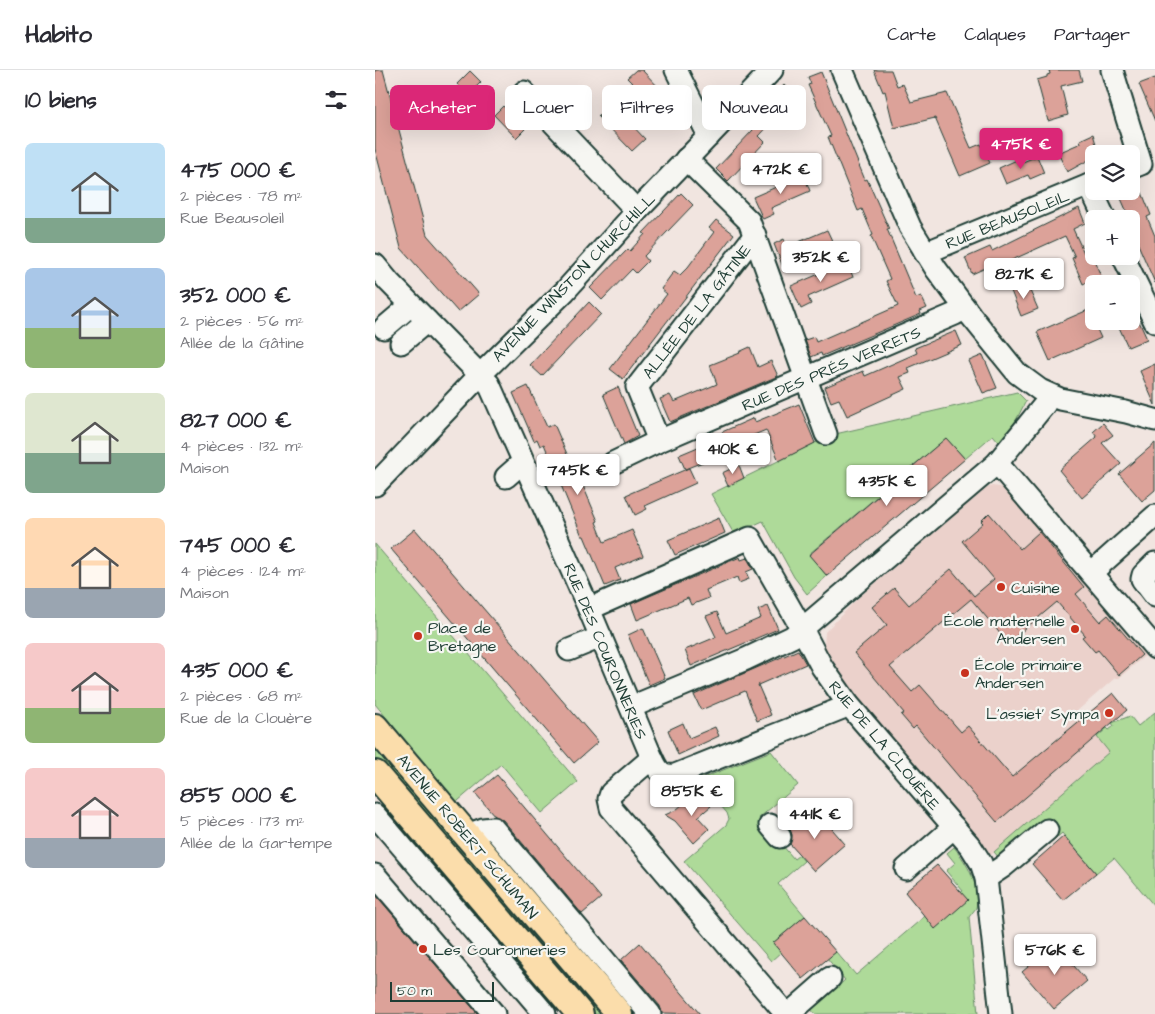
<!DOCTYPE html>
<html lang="fr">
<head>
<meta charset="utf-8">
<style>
  body { margin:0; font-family:"Architects Daughter",sans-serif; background:#f7f7f7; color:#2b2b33; height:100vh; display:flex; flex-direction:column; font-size:19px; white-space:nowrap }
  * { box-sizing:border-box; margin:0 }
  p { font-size:16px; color:#7c7c81 }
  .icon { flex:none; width:28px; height:28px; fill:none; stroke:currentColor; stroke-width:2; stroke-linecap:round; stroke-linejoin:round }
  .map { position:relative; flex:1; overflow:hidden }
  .side { display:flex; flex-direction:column; background:#fff; width:375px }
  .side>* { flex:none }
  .banner { position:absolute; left:15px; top:15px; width:475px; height:45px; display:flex; gap:10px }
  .fabs { position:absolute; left:710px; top:75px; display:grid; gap:10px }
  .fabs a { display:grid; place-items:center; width:55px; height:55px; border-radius:8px; background:#fff; box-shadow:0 5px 20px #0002; font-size:25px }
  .scale { position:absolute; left:15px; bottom:12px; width:104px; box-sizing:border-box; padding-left:5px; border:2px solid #1f3d34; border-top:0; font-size:14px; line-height:18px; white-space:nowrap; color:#1f3d34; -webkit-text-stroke:4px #f6f6f2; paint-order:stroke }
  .price { position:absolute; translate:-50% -42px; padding:0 11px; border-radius:5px; background:#fff; color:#222; font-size:16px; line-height:32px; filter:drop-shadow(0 1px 2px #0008) }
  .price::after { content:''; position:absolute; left:50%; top:30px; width:15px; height:11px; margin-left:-8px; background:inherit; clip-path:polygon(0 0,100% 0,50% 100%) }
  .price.current { background:#db2777; color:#fff }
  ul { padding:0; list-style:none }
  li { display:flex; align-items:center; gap:15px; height:125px; padding:0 25px }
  li span { display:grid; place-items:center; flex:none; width:140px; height:100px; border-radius:8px; color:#555 }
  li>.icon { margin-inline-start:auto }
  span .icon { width:60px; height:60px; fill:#fffc; stroke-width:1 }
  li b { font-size:21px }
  h2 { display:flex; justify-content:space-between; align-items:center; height:60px; padding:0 25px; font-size:21px }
  .tag { padding:0 18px; border-radius:8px; background:#fff; box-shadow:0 5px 20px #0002; font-size:18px; line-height:45px }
  .tag.current { background:#db2777; color:#fff }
  header { display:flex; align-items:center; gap:30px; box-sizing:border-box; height:70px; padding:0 25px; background:#fff; border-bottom:1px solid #e1e1e2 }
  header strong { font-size:24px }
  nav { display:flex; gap:28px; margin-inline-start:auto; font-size:18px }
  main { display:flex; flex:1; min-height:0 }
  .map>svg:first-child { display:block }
  .built { fill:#ebd1cb }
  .green { fill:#aeda99; stroke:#668c66 }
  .building { fill:#dca299; stroke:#1f3d34 }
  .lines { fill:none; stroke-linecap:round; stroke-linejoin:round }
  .minor-casing { stroke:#1f3d34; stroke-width:25 }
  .major-casing { stroke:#1f3d34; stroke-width:30 }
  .minor { stroke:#f6f6f2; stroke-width:21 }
  .major { stroke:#fbddab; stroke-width:26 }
  .poi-dot { fill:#c8321e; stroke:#f6f6f2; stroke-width:2 }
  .labels { text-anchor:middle; stroke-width:4.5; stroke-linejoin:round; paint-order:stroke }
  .street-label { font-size:16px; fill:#1f3d34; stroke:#f6f6f2 }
  .poi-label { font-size:16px; fill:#1f3d34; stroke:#f6f6f2; text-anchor:start }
</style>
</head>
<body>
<header>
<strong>Habito</strong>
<nav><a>Carte</a><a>Calques</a><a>Partager</a></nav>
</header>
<main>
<section class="side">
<h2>10 biens<svg class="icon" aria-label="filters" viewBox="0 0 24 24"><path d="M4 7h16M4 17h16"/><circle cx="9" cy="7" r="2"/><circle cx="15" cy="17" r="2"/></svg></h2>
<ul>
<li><span style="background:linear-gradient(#bfe0f5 75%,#7fa58c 0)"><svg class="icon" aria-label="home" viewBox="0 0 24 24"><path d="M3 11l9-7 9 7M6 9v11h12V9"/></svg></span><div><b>475 000 €</b><p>2 pièces · 78 m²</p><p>Rue Beausoleil</p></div></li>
<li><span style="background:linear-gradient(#a9c7e8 60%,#8fb573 0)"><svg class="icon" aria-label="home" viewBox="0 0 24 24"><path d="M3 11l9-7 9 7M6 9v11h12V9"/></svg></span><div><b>352 000 €</b><p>2 pièces · 56 m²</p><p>Allée de la Gâtine</p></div></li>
<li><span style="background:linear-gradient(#dfe7d0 60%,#7fa58c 0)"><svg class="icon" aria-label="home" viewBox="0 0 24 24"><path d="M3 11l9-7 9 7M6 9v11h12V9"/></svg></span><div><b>827 000 €</b><p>4 pièces · 132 m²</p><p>Maison</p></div></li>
<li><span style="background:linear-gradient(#ffd9b3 70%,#9aa5b1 0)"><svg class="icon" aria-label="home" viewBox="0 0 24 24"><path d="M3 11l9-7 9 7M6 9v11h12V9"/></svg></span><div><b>745 000 €</b><p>4 pièces · 124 m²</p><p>Maison</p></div></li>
<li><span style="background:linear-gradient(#f6c9c9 65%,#8fb573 0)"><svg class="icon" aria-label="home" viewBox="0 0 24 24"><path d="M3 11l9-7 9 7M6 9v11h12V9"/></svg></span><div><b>435 000 €</b><p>2 pièces · 68 m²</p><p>Rue de la Clouère</p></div></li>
<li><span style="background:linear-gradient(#f6c9c9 70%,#9aa5b1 0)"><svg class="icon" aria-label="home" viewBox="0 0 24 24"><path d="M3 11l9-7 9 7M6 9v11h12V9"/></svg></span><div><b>855 000 €</b><p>5 pièces · 173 m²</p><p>Allée de la Gartempe</p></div></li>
</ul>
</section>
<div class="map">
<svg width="780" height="944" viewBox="0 0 780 944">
  <rect width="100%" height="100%" fill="#f1e5e0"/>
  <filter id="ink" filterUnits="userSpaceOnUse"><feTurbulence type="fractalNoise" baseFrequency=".02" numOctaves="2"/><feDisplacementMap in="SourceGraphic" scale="10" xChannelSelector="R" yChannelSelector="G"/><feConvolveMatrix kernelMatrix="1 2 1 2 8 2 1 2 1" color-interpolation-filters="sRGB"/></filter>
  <g filter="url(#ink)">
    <path class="built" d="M617,416l8,1 5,3 142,164 -28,24h-4l-39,34 33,40 -118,103 -143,-170 -24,-38 1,-15 33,-34 129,-110z"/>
    <g class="green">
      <path d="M642,322l9,9 -12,23 -15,18 -6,-7 -28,24 -19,-21 -137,116 18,22 -20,18 -13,-17 -31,-56 -29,13 -23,-40 120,-59z"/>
      <path d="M0,474l203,238 -36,31 -41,-49 -43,37h-2l-81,-97z"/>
      <path d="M780,642v195l-41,-49 -18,15 -34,-40 -7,6 -13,-15 -41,36 -7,-8 115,-100 -12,-15 10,-9 2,2 5,-4 -2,-3 18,-7 8,10z"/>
      <path d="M0,670l235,274h-22l-213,-249z"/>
      <path d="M396,681l27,34 -39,33 35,41 5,-4 5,6 -26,23 27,32 -32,27 8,9 -10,9 -87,-100 42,-36 3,-6 -2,-6 -29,-33z"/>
      <path d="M579,777c13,16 27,40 22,61l-7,9 9,97h-163l-7,-8 13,-12 4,4 20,-18 -18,-22 9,-6 20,23 69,-59 38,-25 -17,-20 9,-8 -8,-10z"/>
    </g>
    <g class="building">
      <path d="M0,0h8l44,165 52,59 -21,18 -57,-64 -26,-99z"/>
      <path d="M261,0h6l22,23 -11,10 -2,-1 -21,21 15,16 -13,12 -34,-35 34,-33 -5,-5z"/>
      <path d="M499,0h17l6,16 6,-2 8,18 36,-9 24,55 10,-4 9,19 -30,13 -25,-58 -41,10 -9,-37 -2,1z"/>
      <path d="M674,0h30l3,11 -21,5 7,29 -20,6 -11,-41 10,-3v-2l3,-1z"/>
      <path d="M95,1l11,11 -13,13 -11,-11z"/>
      <path d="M446,2l44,108 2,-1 22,50h-2l29,69 5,-2 6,12 -7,3 1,3 -99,42 -1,-3 -10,4 -6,-17 9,-3 2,5 82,-36 -12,-25 4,-2 -19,-43 2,-1 -11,-26 -4,2 -30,-74 3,-1 -23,-51 3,-1 -3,-7z"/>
      <path d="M780,8v43l-16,-37z"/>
      <path d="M409,15l12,12 -37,39 6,6 -37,39 -12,-12 37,-39 -6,-6z"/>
      <path d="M100,33l11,11 -13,13 -11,-12z"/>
      <path d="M128,36l22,23 -9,9 -22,-23z"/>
      <path d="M718,64l6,20h-5v3l-27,15 -9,-19 23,-10 -1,-3z"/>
      <path d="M662,86l7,17 -14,6 -2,-4 -22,9 -7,-16 22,-10 2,4z"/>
      <path d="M429,105l6,16 -39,17 3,6 -11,5 -10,-22z"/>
      <path d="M764,115l12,30 -4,2 8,19v47l-18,-41h2l-8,-23h-1l-11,-25 5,-3h7v-3z"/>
      <path d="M306,123l12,12 -49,51 4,5 -12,12 -4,-4 -30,31 -12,-12 38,-39 2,2 15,-17 -2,-1z"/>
      <path d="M704,138l6,15 -12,6 11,24 10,-3v10l7,16 -18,8 -11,-26 3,-1 -10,-21 -73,33 -2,-3 -18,8 -7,-16 25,-11 2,4z"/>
      <path d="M341,150l18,14 -111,145 -13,-10 57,-75 -6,-5 13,-18 6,4 8,-8 26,-35 -5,-4z"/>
      <path d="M452,160l7,15 -51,22 -9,-23 10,-5 3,8z"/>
      <path d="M472,192l6,15 -45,20 3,7 -10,5 -10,-23z"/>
      <path d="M652,214l11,25 -17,7 -10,-25z"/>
      <path d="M214,232l12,12 -59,62 -12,-11z"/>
      <path d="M713,240l13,28 -51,23 -13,-29z"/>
      <path d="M762,247l10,22 -19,8 -10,-22 13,-4v-2z"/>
      <path d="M581,261l6,14 -54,23 2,5 -10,4 6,12 -59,27 -8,-17 -8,3 -6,-15 38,-16 2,5 52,-23 -2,-5z"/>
      <path d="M375,277l8,20 13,-6 7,15 -108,46 -10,-23 10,-4 4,7 43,-18 -7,-19 30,-12 -1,-1z"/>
      <path d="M608,285l14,33 -14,5 -14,-32z"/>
      <path d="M780,294v41l-15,-34z"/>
      <path d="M153,316l19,41 7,-3 22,51 2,-1 20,47 -2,1 8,20 28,-12 11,26 -28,12 5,12 -15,6 -21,-50h-2l-38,-92 -4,2 -3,-7 -3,2 -21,-48z"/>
      <path d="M243,317l20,49 -14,8 -21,-50z"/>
      <path d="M424,334l16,39 -36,18 -13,-31 -50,21 2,5 -33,13 -6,-14 45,-19 -2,-4 32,-14 1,4z"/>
      <path d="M728,353l10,12 -11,8 19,21 -39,34 -23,-28 38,-33 -4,-5z"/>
      <path d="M571,368l19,21 -138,117 -18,-21z"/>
      <path d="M780,373v47l-13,11 -23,-27z"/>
      <path d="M364,395l5,13 -16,8 -6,-13z"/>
      <path d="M314,398l7,15 -51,23 2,3 -12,6 -9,-20z"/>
      <path d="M614,443l31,36 19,-17 45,55 -8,7 24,28 8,-7 34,40 -23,20 -21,-25 -3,2 -13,-15 3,-2 -28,-33 -49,41 -37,-44 -81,68 22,25 8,-7 41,47 7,-6 44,51 101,-84 14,17 -130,112 -81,-96 -3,3 -12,-14 3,-2 -50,-60 33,-28 -15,-18 22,-19 15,17 42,-36 23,27 20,-17 -32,-38 21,-18 -2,-2z"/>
      <path d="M344,448l6,15 -50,22 -7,-15z"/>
      <path d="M40,459l183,213 -24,21 -183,-214z"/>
      <path d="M365,487l1,3 6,-2 6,11 -7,3 3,7 -10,4 -2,-6 -31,13 3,8 -18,7 -3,-7 -51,22 -6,-16z"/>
      <path d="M393,536l10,23 -87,37 -6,-16 31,-13 -10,-21 11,-4 9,21 35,-15 -3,-8z"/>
      <path d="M268,558l22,50 -16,7 -21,-50z"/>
      <path d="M423,580l8,14 -48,21 13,30 -14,6 -12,-30 -44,19 -7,-15z"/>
      <path d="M308,653l6,15 26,-11 4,9 -41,19 -10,-25z"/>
      <path d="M122,705l104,123 -19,16 -79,-94 -8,-4 -20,-23z"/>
      <path d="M323,721l13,15 -13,11 11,12 -15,14 -19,-22 -10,-6 11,-5z"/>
      <path d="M439,738l31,36 -31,27 -24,-27 2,-9 -2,-6z"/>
      <path d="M689,766l32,37 -33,27 -31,-36z"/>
      <path d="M562,795l31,35 -33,29 -30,-37z"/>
      <path d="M0,824l103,120h-103z"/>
      <path d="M430,846l31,36 -33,27 -30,-36z"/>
      <path d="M265,873l30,36 30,35 -38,-1 -2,-7 -39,-46z"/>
      <path d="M680,874l32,37 -33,28 -32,-37z"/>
    </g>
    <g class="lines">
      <defs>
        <g id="minor">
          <path d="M301,0l33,66"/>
          <path d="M467,0l68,157 26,42 35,47 46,57 23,17 20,9 66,13 29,8"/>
          <path d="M737,0l29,94 -10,4"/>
          <path d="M149,22l113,119"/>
          <path d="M311,89l63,62 77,213"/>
          <path d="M714,115l16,34"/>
          <path d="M550,183l169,-70"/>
          <path d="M748,186l32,66"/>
          <path d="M0,195l14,17 100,102 100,225 63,149 -41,35 -2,6 2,9 175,206"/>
          <path d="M9,258l27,-23"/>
          <path d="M26,273l26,-22"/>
          <path d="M284,371l-22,-54 118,-152"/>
          <path d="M238,393l46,-22 296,-127 10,-6"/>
          <path d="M622,393l158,185"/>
          <path d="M131,407l17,-15"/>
          <path d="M0,415l105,-110 85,-84 72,-80 135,-141"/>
          <path d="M780,493l-12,12 -1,4 13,17"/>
          <path d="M716,503l64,-57"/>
          <path d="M214,539l161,-71 52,91 -10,8 -46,22 -115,48"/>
          <path d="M194,580l32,-13"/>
          <path d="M277,688c5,11 9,19 23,17l165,-66 8,-5"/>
          <path d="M0,745l170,199"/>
          <path d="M395,755l10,12"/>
          <path d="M92,765l16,-6 10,-1 157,186"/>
          <path d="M531,799l48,-42"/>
          <path d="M0,805l119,139"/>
          <path d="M611,808l18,-12 43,-36"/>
          <path d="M414,944l41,-36"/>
          <path d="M626,944l-15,-136 -5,-15 -10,-16 -123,-143 -26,-37 -20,-38 195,-166 48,-59 4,-9"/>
        </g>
        <g id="major">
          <path d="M0,657l244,287"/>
          <path d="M0,704l205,240"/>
        </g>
      </defs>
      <use href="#minor" class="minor-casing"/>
      <use href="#major" class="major-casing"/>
      <use href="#minor" class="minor"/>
      <use href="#major" class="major"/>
    </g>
  </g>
  <g class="poi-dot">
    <circle cx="626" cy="517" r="5"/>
    <circle cx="700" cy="559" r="5"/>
    <circle cx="43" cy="566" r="5"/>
    <circle cx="590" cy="603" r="5"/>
    <circle cx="734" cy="643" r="5"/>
    <circle cx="48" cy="879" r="5"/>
  </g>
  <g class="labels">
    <g class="street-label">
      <text transform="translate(632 149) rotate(-22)" y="6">RUE BEAUSOLEIL</text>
      <text transform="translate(198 207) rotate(-46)" y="6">AVENUE WINSTON CHURCHILL</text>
      <text transform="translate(321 241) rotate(-52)" y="6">ALLÉE DE LA GÂTINE</text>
      <text transform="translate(456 298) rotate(-23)" y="6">RUE DES PRÉS VERRETS</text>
      <text transform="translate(231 581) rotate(67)" y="6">RUE DES COURONNERIES</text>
      <text transform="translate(510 675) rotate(50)" y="6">RUE DE LA CLOUÈRE</text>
      <text transform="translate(93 766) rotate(50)" y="6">AVENUE ROBERT SCHUMAN</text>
    </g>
    <g class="poi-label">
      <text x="636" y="523">Cuisine</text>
      <text x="690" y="556" text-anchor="end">École maternelle<tspan x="690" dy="18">Andersen</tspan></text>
      <text x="53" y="563">Place de<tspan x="53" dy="18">Bretagne</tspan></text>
      <text x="600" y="600">École primaire<tspan x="600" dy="18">Andersen</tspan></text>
      <text x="724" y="649" text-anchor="end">L'assiet' Sympa</text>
      <text x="58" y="885">Les Couronneries</text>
    </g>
  </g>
</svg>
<div class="fabs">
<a><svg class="icon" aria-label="layers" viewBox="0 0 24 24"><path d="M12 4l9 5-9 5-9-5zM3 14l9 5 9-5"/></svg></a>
<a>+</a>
<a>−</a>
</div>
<div class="scale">50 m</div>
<b class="price current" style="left:646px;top:100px">475K €</b>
<b class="price" style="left:406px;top:125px">472K €</b>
<b class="price" style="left:446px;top:213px">352K €</b>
<b class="price" style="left:649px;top:230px">827K €</b>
<b class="price" style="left:358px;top:405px">410K €</b>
<b class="price" style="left:203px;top:426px">745K €</b>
<b class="price" style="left:512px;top:437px">435K €</b>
<b class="price" style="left:317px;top:747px">855K €</b>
<b class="price" style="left:440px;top:770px">441K €</b>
<b class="price" style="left:680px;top:906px">576K €</b>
<div class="banner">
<a class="tag current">Acheter</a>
<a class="tag">Louer</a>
<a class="tag">Filtres</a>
<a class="tag">Nouveau</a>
</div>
</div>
</main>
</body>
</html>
